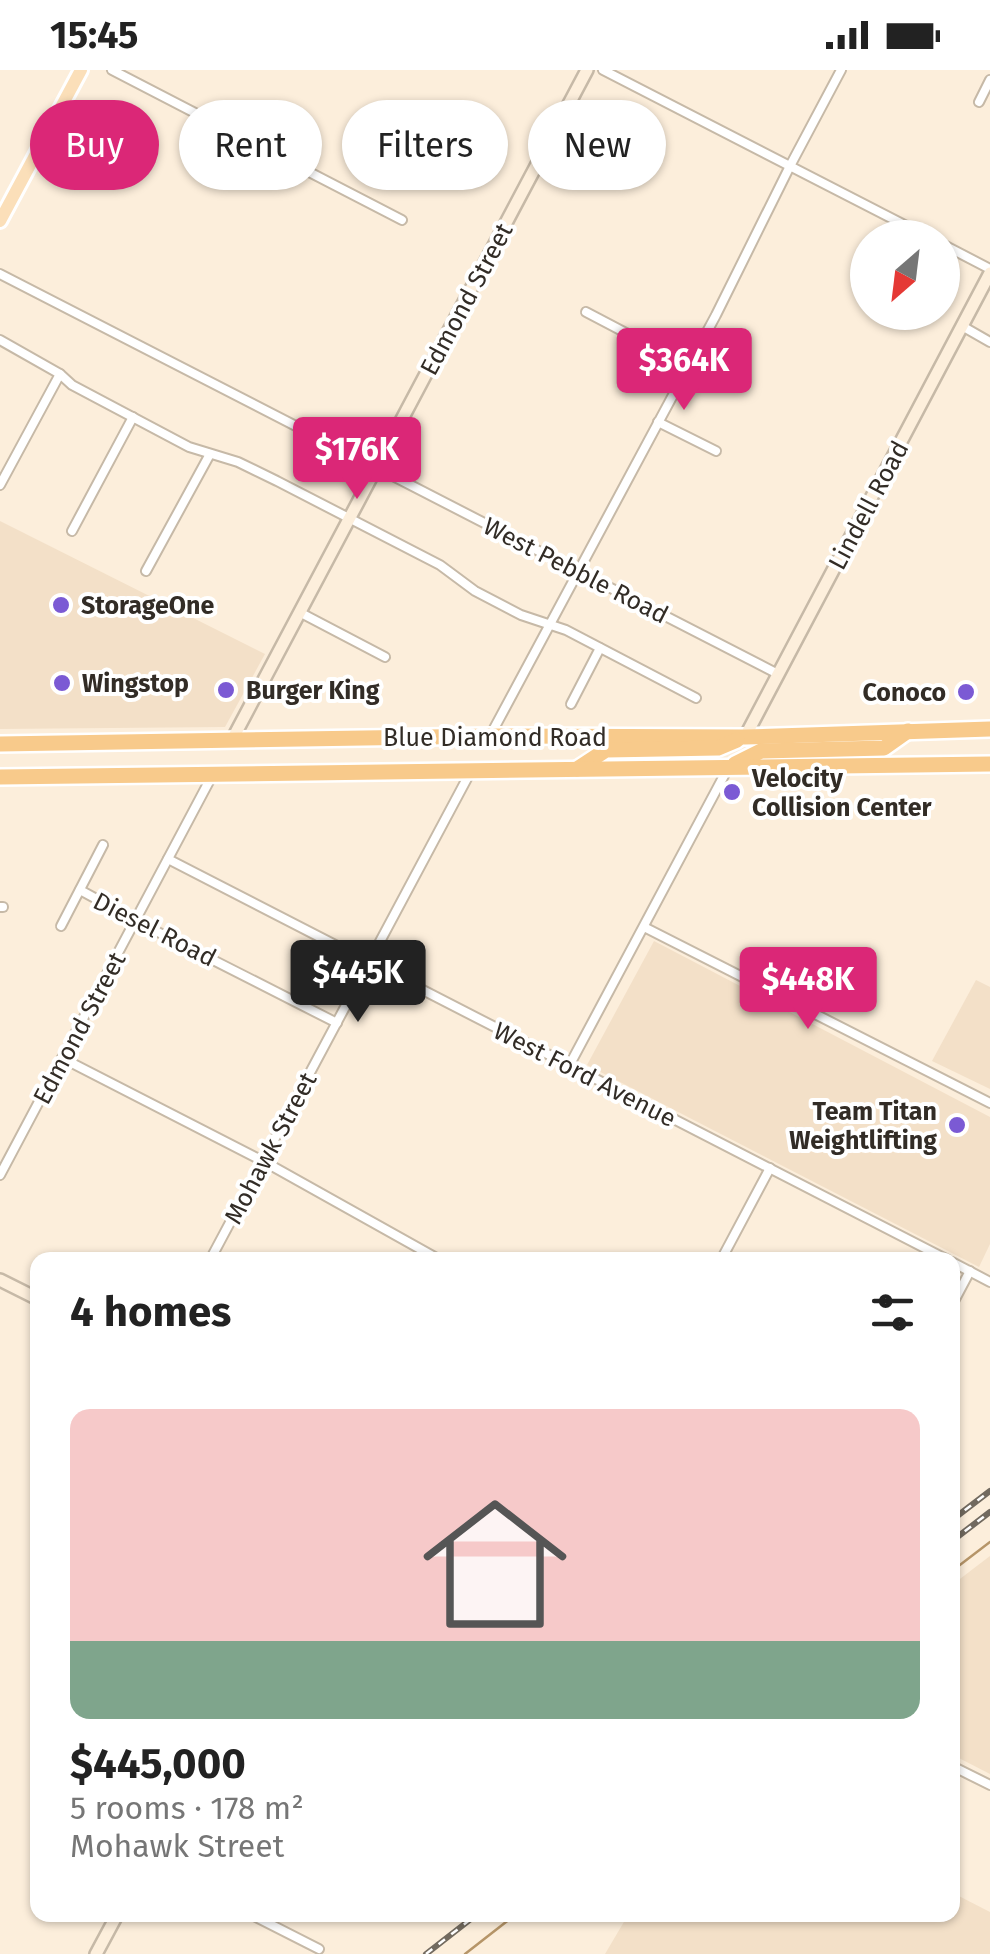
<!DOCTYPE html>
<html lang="en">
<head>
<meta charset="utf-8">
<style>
  body { margin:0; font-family:"Fira Sans",sans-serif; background:#f2f2f2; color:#222; height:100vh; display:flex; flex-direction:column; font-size:38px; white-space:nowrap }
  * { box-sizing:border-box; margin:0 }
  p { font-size:32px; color:#767676 }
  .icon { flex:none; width:55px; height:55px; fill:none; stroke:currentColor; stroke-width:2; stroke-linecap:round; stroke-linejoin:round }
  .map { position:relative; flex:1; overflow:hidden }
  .side { position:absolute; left:30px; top:1182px; width:930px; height:670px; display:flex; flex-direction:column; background:#fff; border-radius:20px; box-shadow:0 2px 8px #0004 }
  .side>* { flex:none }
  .guide { position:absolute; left:30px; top:30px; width:930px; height:90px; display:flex; gap:20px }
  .needle { width:65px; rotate:208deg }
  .fabs { position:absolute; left:850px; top:150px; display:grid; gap:20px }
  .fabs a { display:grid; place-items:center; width:110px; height:110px; border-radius:50%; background:#fff; box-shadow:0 2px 8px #0004; font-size:50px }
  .price { position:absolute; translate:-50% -85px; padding:0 22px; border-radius:10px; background:#db2777; color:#fff; font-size:32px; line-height:65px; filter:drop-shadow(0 2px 5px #0008) }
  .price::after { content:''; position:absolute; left:50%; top:60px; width:30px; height:22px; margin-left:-15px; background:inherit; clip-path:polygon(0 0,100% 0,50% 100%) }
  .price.selected { background:#222; color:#fff }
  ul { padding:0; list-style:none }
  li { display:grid; align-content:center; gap:20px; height:530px; padding:0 40px }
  li span { display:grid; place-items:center; height:310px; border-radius:20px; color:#555 }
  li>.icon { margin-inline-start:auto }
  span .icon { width:180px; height:180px; fill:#fffc; stroke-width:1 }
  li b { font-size:42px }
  h2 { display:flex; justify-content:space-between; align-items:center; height:120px; padding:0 40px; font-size:42px }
  .tag { padding:0 35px; border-radius:45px; background:#fff; box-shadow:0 2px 8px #0004; font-size:35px; line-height:90px }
  .tag.selected { background:#db2777; color:#fff }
  .status { display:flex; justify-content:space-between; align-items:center; height:70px; padding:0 50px; background:#fff; direction:ltr }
  .status svg { height:28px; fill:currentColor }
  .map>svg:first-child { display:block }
  .built { fill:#f3e0c8 }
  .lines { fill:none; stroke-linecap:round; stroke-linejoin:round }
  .stream { stroke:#b69568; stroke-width:2.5 }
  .street-casing { stroke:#c6b9a7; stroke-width:12 }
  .secondary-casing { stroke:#c6b9a7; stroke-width:16 }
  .primary-casing { stroke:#fff; stroke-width:18 }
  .highway-casing { stroke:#fff; stroke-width:20 }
  .street { stroke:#fff; stroke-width:8 }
  .secondary { stroke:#fdefdc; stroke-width:11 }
  .primary { stroke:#fbdfb9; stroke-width:12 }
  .highway { stroke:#f8ca8b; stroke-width:15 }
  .rail-casing { stroke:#726a5f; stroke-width:6 }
  .rail { stroke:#fff; stroke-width:2.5; stroke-dasharray:8; stroke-linecap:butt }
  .poi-dot { fill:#7b5ad4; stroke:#fff; stroke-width:4 }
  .labels { text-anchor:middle; stroke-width:8; stroke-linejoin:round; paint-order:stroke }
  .street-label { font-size:25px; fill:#322c26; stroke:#fff }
  .poi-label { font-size:25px; font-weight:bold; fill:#322c26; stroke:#fff; text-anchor:start }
</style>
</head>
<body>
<div class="status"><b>15:45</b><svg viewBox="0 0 49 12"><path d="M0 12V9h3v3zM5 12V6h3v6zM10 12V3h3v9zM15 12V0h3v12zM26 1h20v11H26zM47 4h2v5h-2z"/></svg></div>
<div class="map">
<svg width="990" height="1884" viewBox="0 0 990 1884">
  <rect width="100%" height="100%" fill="#fceedb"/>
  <g class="built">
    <path d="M0,451l265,133 -40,73 -225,2z"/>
    <path d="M654,871l336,176v127l-11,23 -392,-202z"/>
    <path d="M976,910l14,7v102l-58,-28z"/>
    <path d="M990,1486v218l-37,-19 -1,-170z"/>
    <path d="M953,1823l37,19v42h-385l23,-39h324z"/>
  </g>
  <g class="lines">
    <g class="stream">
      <path d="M952,1501l38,-29"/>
      <path d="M465,1884l50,-39"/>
    </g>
    <defs>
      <g id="street">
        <path d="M112,0l290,150"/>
        <path d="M603,0l327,168"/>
        <path d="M979,32l11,-22"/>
        <path d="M942,174l48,25"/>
        <path d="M0,204l778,400"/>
        <path d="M586,242l101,53"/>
        <path d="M962,256l28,16"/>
        <path d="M0,270l60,34 12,11 117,62 49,15 39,19 163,84 35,26 46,24 45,15 130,68"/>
        <path d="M658,352l58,29"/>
        <path d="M0,415l60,-111"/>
        <path d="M72,461l61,-114"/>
        <path d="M146,501l64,-117"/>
        <path d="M301,543l84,44"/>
        <path d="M571,634l29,-56"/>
        <path d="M490,666l226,-421 74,-149 51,-96"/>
        <path d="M168,789l780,401"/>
        <path d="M80,820l68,37 189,96"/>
        <path d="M0,837h3"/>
        <path d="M61,856l42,-81"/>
        <path d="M644,857l346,176"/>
        <path d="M62,988l201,103 177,99"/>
        <path d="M569,996l158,-296"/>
        <path d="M0,1105l213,-401"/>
        <path d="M210,1190l261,-489"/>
        <path d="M721,1190l49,-92"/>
        <path d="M952,1192l38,20"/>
        <path d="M952,1235l18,-34"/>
        <path d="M952,1696l38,19"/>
        <path d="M252,1845l67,34"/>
      </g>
      <g id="secondary">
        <path d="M745,667l245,-464"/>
        <path d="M232,670l355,-670"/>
        <path d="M0,1210l38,19"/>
        <path d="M96,1884l21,-39"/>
      </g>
      <path id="primary" d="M0,151l81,-151"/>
      <g id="highway">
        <path d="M0,674l490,-8 255,1 245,-8"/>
        <path d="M735,694l26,-13 123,-3 24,-17"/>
        <path d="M577,699l29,-19 112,-2 19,-8"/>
        <path d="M0,707l990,-13"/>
      </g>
    </defs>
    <use href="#street" class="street-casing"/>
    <use href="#secondary" class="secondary-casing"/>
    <use href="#primary" class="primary-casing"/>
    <use href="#highway" class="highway-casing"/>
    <use href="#street" class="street"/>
    <use href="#secondary" class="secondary"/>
    <use href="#primary" class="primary"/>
    <use href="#highway" class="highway"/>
    <defs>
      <g id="rail">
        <path d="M952,1450l38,-29"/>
        <path d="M952,1471l38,-29"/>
        <path d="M426,1884l50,-39"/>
      </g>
    </defs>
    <use href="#rail" class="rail-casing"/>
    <use href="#rail" class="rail"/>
  </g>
  <g class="poi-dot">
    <circle cx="61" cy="535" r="10"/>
    <circle cx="62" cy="613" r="10"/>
    <circle cx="226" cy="620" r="10"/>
    <circle cx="966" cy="622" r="10"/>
    <circle cx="732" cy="722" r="10"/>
    <circle cx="957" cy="1055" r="10"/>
  </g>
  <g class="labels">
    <g class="street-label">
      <text transform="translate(466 229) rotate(-62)" y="9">Edmond Street</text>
      <text transform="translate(868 435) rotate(-62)" y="9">Lindell Road</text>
      <text transform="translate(576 500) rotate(27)" y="9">West Pebble Road</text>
      <text x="495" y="676">Blue Diamond Road</text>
      <text transform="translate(155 859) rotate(27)" y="9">Diesel Road</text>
      <text transform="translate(79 958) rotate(-62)" y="9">Edmond Street</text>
      <text transform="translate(585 1004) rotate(27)" y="9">West Ford Avenue</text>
      <text transform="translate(270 1078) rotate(-62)" y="9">Mohawk Street</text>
    </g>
    <g class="poi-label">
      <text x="81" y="544">StorageOne</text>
      <text x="82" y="622">Wingstop</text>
      <text x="246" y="629">Burger King</text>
      <text x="946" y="631" text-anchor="end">Conoco</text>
      <text x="752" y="717">Velocity<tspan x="752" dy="29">Collision Center</tspan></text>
      <text x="937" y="1050" text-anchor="end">Team Titan<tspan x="937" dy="29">Weightlifting</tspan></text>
    </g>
  </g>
</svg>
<div class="fabs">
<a><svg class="needle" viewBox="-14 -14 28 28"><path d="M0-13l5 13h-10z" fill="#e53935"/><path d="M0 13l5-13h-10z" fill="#767676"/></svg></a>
</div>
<b class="price" style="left:684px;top:343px">$364K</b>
<b class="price" style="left:357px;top:432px">$176K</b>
<b class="price selected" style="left:358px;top:955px">$445K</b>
<b class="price" style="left:808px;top:962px">$448K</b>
<div class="guide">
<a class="tag selected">Buy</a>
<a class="tag">Rent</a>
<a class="tag">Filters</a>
<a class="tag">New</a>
</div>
<section class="side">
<h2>4 homes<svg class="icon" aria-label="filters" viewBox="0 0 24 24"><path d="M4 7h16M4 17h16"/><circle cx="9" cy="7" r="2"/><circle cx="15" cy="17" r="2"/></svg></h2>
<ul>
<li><span style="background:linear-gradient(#f6c9c9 75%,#7fa58c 0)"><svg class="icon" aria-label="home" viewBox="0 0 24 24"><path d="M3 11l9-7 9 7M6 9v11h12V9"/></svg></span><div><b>$445,000</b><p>5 rooms · 178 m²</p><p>Mohawk Street</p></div></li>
</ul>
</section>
</div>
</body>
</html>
